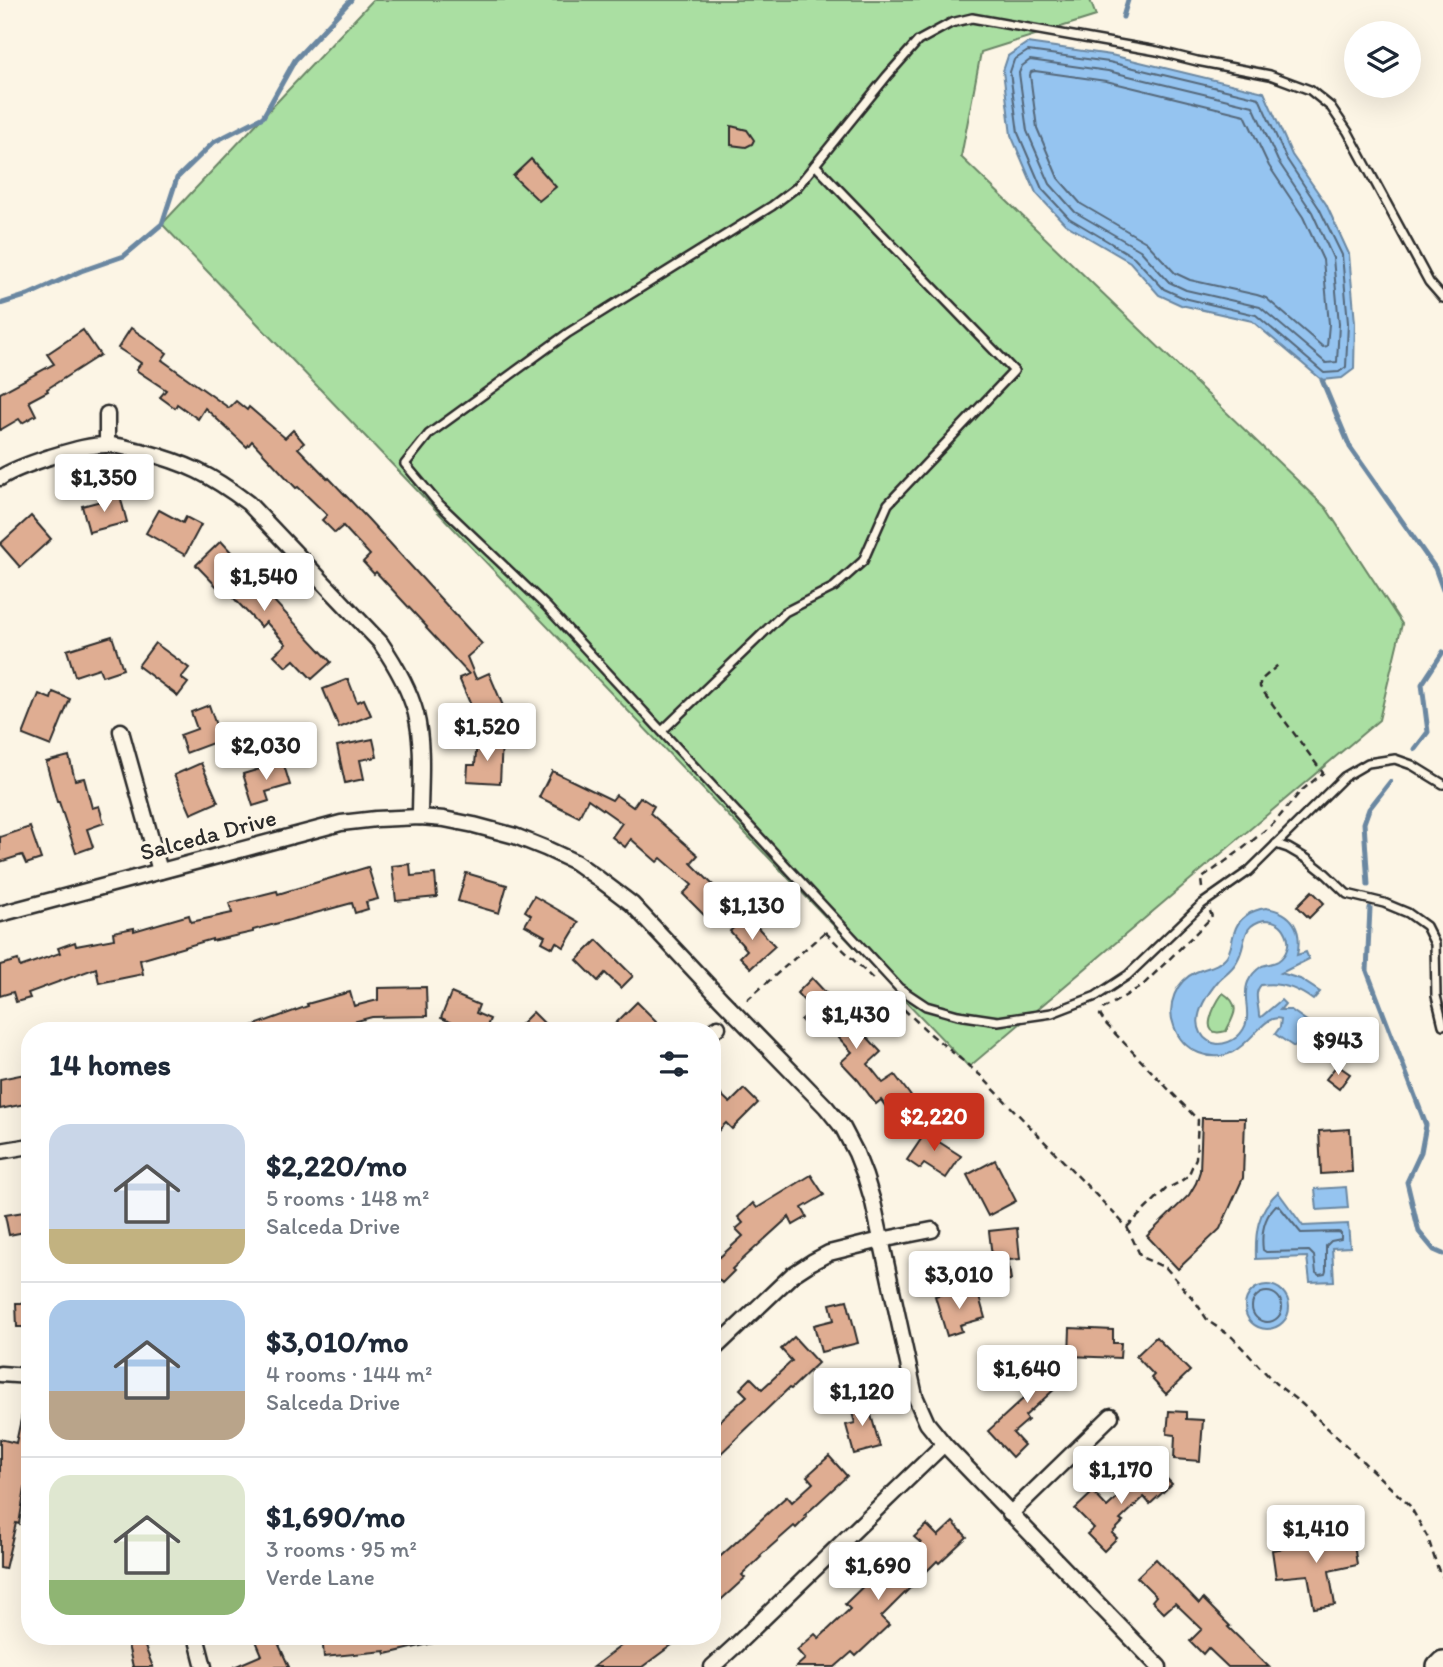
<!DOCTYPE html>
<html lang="en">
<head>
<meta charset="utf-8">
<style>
  body { margin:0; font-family:Itim,sans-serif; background:#f2f2f3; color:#1f2937; height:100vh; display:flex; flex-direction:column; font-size:26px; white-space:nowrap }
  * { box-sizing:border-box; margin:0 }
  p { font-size:23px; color:#747a83 }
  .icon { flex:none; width:38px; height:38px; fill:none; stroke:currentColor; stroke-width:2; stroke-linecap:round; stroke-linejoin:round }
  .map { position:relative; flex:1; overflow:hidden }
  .sheet { position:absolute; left:21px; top:1022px; width:700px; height:623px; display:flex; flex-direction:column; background:#fff; border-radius:28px; box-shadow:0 7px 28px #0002 }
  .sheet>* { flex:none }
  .controls { position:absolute; left:1344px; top:21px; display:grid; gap:14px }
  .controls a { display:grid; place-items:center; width:77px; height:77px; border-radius:50%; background:#fff; box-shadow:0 7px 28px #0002; font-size:35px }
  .price { position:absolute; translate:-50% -60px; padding:0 16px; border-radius:7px; background:#fff; color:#222; font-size:23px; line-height:46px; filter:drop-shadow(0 2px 4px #0008) }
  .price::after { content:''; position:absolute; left:50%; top:42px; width:21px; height:16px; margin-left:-10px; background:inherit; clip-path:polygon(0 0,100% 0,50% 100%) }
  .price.selected { background:#c8321e; color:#fff }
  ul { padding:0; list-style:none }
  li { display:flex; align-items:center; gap:21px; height:175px; padding:0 28px }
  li+li { border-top:2px solid #e0e1e3 }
  li span { display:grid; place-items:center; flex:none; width:196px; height:140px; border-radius:21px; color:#555 }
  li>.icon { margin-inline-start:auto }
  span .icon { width:84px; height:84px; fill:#fffc; stroke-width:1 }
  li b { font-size:30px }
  h2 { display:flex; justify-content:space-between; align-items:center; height:84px; padding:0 28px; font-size:30px }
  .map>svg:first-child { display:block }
  .green { fill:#aadfa2; stroke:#6a8566; stroke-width:2 }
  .water { fill:#95c4f0; stroke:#6b87a1; stroke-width:2; fill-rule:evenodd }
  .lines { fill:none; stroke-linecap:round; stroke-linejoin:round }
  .shore { stroke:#55687a; stroke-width:2 }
  .stream { stroke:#6b87a1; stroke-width:5 }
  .building { fill:#dfad92; stroke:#2b2b2b; stroke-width:2 }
  .service-casing { stroke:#2b2b2b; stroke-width:12 }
  .minor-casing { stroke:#2b2b2b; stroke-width:19 }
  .secondary-casing { stroke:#2b2b2b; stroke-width:26 }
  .path { stroke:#2b2b2b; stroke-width:2.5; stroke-dasharray:7 5; stroke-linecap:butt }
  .service { stroke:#fcf5e5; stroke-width:7 }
  .minor { stroke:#fcf5e5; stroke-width:14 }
  .secondary { stroke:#fcf5e5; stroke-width:21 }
  .labels { text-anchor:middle; stroke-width:6; stroke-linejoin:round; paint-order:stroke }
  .street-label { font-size:24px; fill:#2b2b2b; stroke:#fcf5e5 }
</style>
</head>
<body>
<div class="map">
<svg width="1443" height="1667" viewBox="0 0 1443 1667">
  <rect width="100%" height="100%" fill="#fcf5e5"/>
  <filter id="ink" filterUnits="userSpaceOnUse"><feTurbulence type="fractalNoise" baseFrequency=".0143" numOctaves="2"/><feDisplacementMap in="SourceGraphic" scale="14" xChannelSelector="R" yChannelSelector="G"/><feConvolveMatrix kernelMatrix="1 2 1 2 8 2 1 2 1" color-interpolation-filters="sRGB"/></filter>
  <g filter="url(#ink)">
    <g class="green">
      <path d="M373,0h717l6,16 -115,36 -20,105 365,351 76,116 -23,96 -410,347 -807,-843z"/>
      <path d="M1223,993c19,12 11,23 3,38 -30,9 -11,-27 -3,-38z"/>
    </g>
    <g class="water">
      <path d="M1027,43l84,12 153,37 28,63 34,49 23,50 6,69 -1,46 -12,9 -20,2 -70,-59 -71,-16 -22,-10 -29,-33 -65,-38 -29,-31 -25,-58 -8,-64 5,-15z"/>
      <path d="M1266,908c27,4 37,22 31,47l9,-3 3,7 -28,14 19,6 20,13 -7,8c-16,-12 -32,-18 -52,-15 -8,8 -2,20 -2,31l2,1 20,-17 4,4 -5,6h11l20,14 -17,23 -19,-13 5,-7 1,-8c-23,-8 -36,52 -82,34 -12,-5 -21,-15 -25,-27 -8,-21 2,-45 22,-54 11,-5 21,-5 29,-14 7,-7 6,-16 9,-25 4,-15 17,-23 32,-25zM1264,920c10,0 18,4 22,13 5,10 1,22 -8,28 -5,3 -11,3 -16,5 -6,4 -11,9 -14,16 -8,19 9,37 -11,55 -5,4 -12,7 -19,7 -8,-1 -14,-5 -17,-11 -9,-17 7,-40 18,-53 6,-6 14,-11 18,-19 11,-18 2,-35 27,-41z"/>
      <path d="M1346,1187l2,21 -31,2 -2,-21z"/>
      <path d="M1278,1192l25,34 45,-2 2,23 -18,1 2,33 -24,1 -3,-25 -51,2c-1,-26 1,-48 22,-67z"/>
      <circle cx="1267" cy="1307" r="22"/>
    </g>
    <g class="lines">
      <g class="shore">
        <path d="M1028,51l81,11 150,36 27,60 33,50 23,47 6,68 -2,44 -7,5 -15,1 -68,-58 -72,-17 -20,-9 -30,-32 -65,-39 -27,-29 -24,-56 -8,-61 4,-12z"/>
        <path d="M1030,60l78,11 145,35 25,55 34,51 21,46 6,66 -2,38 -11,1 -66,-56 -74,-17 -17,-8 -29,-32 -65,-38 -25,-28 -23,-53 -8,-58 3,-7z"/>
        <path d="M1035,71l71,10 139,34 24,51 34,51 20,43 6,64 -2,22 -4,1 -57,-49 -9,-3 -67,-15 -15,-7 -29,-31 -65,-38 -23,-26 -21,-50 -7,-53 1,-3z"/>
        <path d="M1276,1205l3,1 22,27 37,-1 3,1v6l-10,2 -5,5v25l-1,3 -6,1 -3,-2 -2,-17 -5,-5 -43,1 -3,-2c-2,-16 1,-33 13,-45z"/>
        <circle cx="1267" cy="1307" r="15"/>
      </g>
      <g class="stream">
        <path d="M1123,17l5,-17"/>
        <path d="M0,304l28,-9 53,-24 43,-15 38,-32 15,-46 37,-36 49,-25 32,-57 56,-60"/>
        <path d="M1322,380l28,67 85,121 8,22"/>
        <path d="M1415,749l13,-17 -6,-48 21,-32"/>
        <path d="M1368,885l-4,-62 5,-14 21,-27"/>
        <path d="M1370,908l-3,63 59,154 -5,27 -14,30 12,50 15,18 9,4"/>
      </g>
    </g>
    <g class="building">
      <path d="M731,126l16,4 7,10 -2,4 -6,3 -15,-2z"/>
      <path d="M531,159l25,28 -17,14 -26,-25z"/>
      <path d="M131,328l36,25 -5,7 67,48 7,-7 11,9 2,-3 36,31 8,-8 11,13 -6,5 30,31 1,-1 39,41 114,125 -15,13 9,22 13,-6 17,40 -27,11 -20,-46 10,-4 -43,-46 1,-1 -51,-55 -2,2 -11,-12 7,-7 -27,-29 -8,7 -13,-13 5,-5 -29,-28 -2,1 -44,-47 -5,6 -42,-39 -7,11 -21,-15 -2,4 -15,-11 6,-7 -30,-20 5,-7 -23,-15z"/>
      <path d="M83,330l17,25 -53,34 1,2 -19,10 7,14 -14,8 -3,-4 -19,11v-37l54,-29 -7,-10z"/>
      <path d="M120,496l7,26 -38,10 -7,-26z"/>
      <path d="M159,510l24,13 3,-6 15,8 -16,30 -39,-22z"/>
      <path d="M31,516l20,23 -31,28 -20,-23z"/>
      <path d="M221,541l11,12 -8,7 31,32 6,-5 70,75 -19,17 -18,-19 -8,7 -12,-12 12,-11 -20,-22 -5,5 -33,-35 -3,3 -29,-30z"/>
      <path d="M112,636l11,33 -21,7 -3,-8 -24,8 -8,-26z"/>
      <path d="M155,643l34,25 -8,10 7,5 -10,13 -40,-30z"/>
      <path d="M348,679l9,23 7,-3 7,16 -32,13 -16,-39z"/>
      <path d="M53,692l17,7 -19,47 -28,-11 16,-41 12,5z"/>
      <path d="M209,705l12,35 -35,13 -6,-18 17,-6 -6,-17z"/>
      <path d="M373,739l4,18 -17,3 4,19 -19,4 -8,-37z"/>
      <path d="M477,740l25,1 -2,42 -33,-2 1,-16h7z"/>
      <path d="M69,756l6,24 9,-2 8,30 7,-2 5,17 -17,6 6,18 -17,6 -17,-51h-2l-11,-40z"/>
      <path d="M283,762l7,23 -24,7 3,9 -16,5 -10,-32z"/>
      <path d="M201,763l17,39 -27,12 -17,-39z"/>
      <path d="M552,771l60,29 4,-5 17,12 7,-10 14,9 -4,7 48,42 -7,8 33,33 -7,7 10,10 -13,12 -31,-31 9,-9 -31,-27 -4,4 -26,-23 -6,8 -13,-10 10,-14 -34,-24 -9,18 -40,-20z"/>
      <path d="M30,827l11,32 -15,5 -4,-9 -22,7v-25z"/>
      <path d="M410,864l1,12 24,-2 2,23 -41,4 -4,-35z"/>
      <path d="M368,867l10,32 -12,3 2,7 -13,4 -3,-10 -99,27v2l-41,9v-2l-72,21 3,14 -44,9 -3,-15 -68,25 2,5 -14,4 -3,-10 -13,4v-31l18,-5 2,7 40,-14 -2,-5 17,-6 1,4 38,-7 -1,-7 21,-4v3l55,-16 2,7 41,-9 -3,-10 48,-12 1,3z"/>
      <path d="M466,873l41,12 -8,28 -41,-12z"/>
      <path d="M1312,891l12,12 -15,15 -12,-12z"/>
      <path d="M534,896l45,26 -15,25 -8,-5 -3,6 -11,-6 3,-6 -20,-11 6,-10 -6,-4z"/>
      <path d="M747,916l28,30 -24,22 -11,-11 7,-7 -17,-19z"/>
      <path d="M597,940l36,36 -12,12 -16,-15 -7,8 -21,-21z"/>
      <path d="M812,978l69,74 -13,12 15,19 12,-8 24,32 -22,16 -16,-23 -5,4 -18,-24 -17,-18 11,-10 -28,-30 -11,11 -12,-13 11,-10 -15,-17z"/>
      <path d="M426,987l1,29 -55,1 -53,14h-75v-2l64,-23 -1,-2 43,-12 4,14 24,-6v-12z"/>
      <path d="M451,993l28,12 -3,8 14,6 -5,12h-14l-30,-13z"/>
      <path d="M637,1002l20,20 -9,9h-40z"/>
      <path d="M533,1012l19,19h-38z"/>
      <path d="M1337,1065l13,9 -11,15 -13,-10z"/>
      <path d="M30,1073v30l-30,6v-30z"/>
      <path d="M712,1086l18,17 14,-14 14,14 -26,26 -6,-6 -14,14z"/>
      <path d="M1202,1118h43l-2,60 -23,51 -42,40 -31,-33 42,-41 7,-12 4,-12z"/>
      <path d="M932,1123l10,7 -6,10 25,16 -15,22 -22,-14 -4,5 -13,-9z"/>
      <path d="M1350,1129l2,43 -31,2 -2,-43z"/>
      <path d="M995,1160l21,41 -28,15 -21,-41z"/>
      <path d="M811,1175l13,20 -22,13 5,9 -14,8 -4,-8 -57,52 2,2 -12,12 -10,-10v-24l8,8 23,-21 -7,-7 7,-6 -5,-6 15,-14 4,5z"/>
      <path d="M30,1211v20l-21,4 -4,-20z"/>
      <path d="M1017,1228l3,31 -12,1 3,20 -16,2 -6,-51z"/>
      <path d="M953,1291l2,8 23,-6 7,25 -25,7 2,6 -15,5 -12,-40z"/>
      <path d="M847,1300l11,43 -37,9 -7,-27 20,-5 -4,-16z"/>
      <path d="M16,1303h14v24h-13z"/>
      <path d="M1070,1328l43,2v13h8l-1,15 -51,-2z"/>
      <path d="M794,1337l24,26 -27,26 -2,-1 -77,74v-34l35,-32 -7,-7 11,-11 11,11 30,-28 -11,-12z"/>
      <path d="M1156,1337l34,34 -24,23 -15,-16 3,-3 -18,-19z"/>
      <path d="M1050,1358l18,19 -43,39 3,4 -15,13 11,12 -12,12 -24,-26 37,-34 -2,-3 10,-9 -6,-7z"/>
      <path d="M866,1397l14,50 -26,7 -8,-29 9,-2 -6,-21z"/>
      <path d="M24,1405l6,1v53l-11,65 -3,-1 -11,46 -5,-1v-129l16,4z"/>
      <path d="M1169,1411l17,1v7l17,1 -3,41 -26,-2 1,-24 -8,-1z"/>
      <path d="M829,1456l18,20 -42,39 2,2 -11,11 -2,-2 -34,30 1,1 -19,18 3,3 -33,30v-44l75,-68 5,6 21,-19 -6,-7z"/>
      <path d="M1153,1464l19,20 -22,20 -6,-7 -24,23 3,2 -11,11 5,5 -13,13 -17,-17 7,-6 -19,-19 18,-17 14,15z"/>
      <path d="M953,1522l14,15 -28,26 -2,-2 -56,56 8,8 -33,31 -4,-4 -17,15h-39l9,-8 -8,-9 18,-16 4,4 31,-29 -5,-5 35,-34 7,7 34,-34 -7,-6 13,-12 11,11z"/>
      <path d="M1353,1537l4,28 -28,6 6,34 -21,3 -6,-33 -32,3 -4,-28 14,-2v-2z"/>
      <path d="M1156,1559l43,45 4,-5 27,27 -2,1 41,40h-41l-20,-19 -5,6 -13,-13 12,-12 -27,-26 -11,10 -12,-12 4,-5 -19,-19z"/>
      <path d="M126,1636h43v5l-24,6 8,20h-20z"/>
      <path d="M254,1636h21l14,31h-55l28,-12z"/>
      <path d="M322,1636h119l1,5 -56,13 -1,-3 -61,6z"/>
      <path d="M634,1636h50l-42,31h-49z"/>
    </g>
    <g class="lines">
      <defs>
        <g id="service">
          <path d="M1443,298l-14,-16 -81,-150 -17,-25 -21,-17 -40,-15 -73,-14 -40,-10 -185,-33 -21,5 -33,18 -31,35 -90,111 -25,19 -204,127 -139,101 -24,30 32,38 109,104 353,382 27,18 32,9 40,6 54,-8 44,-17 32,-21 74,-71 47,-33 95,-94 24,-14 27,-4 17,6 31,19"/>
          <path d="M662,731l123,-119 49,-25 29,-26 25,-57 126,-133 -199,-206"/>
          <path d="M1276,844l12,4 19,11 19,15 21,20 37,9 24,10 18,13 9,18 1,52 7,29"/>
        </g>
        <g id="minor">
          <path d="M107,445v-31"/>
          <path d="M0,478c15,-10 33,-15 50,-21 17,-5 41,-13 59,-12 10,0 21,4 32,6 45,12 69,23 107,52l132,139c15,22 29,46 36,72 8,33 4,70 4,103"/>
          <path d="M121,731l39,140"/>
          <path d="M0,914l341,-91 35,-4 44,-2 24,2 30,6 41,11 30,12 30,14 24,17 33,25 89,95 105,108 17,21 13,25 9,23 8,26 42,194 12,27 17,21 215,223"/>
          <path d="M712,1032l6,-5"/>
          <path d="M0,1151l30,-5"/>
          <path d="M712,1351l80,-76 20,-13 17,-9 52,-13 51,-10"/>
          <path d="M0,1374l30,2"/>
          <path d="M1010,1514l101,-98"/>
          <path d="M196,1636l8,31"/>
          <path d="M712,1667l24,-22 208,-201"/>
        </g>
        <path id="secondary" d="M1438,1667l5,-5"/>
      </defs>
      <use href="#service" class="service-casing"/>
      <use href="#minor" class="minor-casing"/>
      <use href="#secondary" class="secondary-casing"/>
      <g class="path">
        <path d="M1202,888l-1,-9 40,-29 33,-27 27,-32 22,-18 -63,-86v-6l18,-16"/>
        <path d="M825,932l48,47"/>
        <path d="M747,1000l79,-69"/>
        <path d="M895,1001l33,31 52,43 147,152 14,30 25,11 29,33 13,20 24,16 43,46 27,21 108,102 18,32 10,31 5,8"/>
        <path d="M1127,1227l39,-38 12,-6 10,-7 8,-18 2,-38 -93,-97 -5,-8 3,-6 39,-23 70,-69 -2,-6"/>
      </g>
      <use href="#service" class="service"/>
      <use href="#minor" class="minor"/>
      <use href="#secondary" class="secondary"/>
    </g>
  </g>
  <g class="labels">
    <g class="street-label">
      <text transform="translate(208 835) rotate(-15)" y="8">Salceda Drive</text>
    </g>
  </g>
</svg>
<div class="controls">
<a><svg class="icon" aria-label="layers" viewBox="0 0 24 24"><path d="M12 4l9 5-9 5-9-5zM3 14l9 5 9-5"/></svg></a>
</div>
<b class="price" style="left:104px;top:514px">$1,350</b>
<b class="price" style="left:264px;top:613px">$1,540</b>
<b class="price" style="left:487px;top:763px">$1,520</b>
<b class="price" style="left:266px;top:782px">$2,030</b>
<b class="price" style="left:752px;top:942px">$1,130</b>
<b class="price" style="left:856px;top:1051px">$1,430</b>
<b class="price" style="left:1338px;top:1077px">$943</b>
<b class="price selected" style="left:934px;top:1153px">$2,220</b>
<b class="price" style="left:959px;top:1311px">$3,010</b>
<b class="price" style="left:1027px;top:1405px">$1,640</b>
<b class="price" style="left:862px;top:1428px">$1,120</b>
<b class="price" style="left:1121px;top:1506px">$1,170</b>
<b class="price" style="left:1316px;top:1565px">$1,410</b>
<b class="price" style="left:878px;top:1602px">$1,690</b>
<section class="sheet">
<h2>14 homes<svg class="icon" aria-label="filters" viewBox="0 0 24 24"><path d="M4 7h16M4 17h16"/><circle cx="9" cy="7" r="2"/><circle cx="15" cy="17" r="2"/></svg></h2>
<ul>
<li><span style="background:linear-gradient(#c9d6e8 75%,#c2b280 0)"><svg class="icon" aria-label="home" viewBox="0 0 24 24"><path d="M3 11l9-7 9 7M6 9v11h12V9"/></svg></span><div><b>$2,220/mo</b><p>5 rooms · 148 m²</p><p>Salceda Drive</p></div></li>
<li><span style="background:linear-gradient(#a9c7e8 65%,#b9a48a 0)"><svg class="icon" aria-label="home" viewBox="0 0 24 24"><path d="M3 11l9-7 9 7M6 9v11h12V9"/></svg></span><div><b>$3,010/mo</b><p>4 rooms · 144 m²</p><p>Salceda Drive</p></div></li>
<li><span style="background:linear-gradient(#dfe7d0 75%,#8fb573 0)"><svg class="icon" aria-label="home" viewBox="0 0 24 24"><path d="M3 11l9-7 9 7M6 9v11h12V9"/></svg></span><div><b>$1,690/mo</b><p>3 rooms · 95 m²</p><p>Verde Lane</p></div></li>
</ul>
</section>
</div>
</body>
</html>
